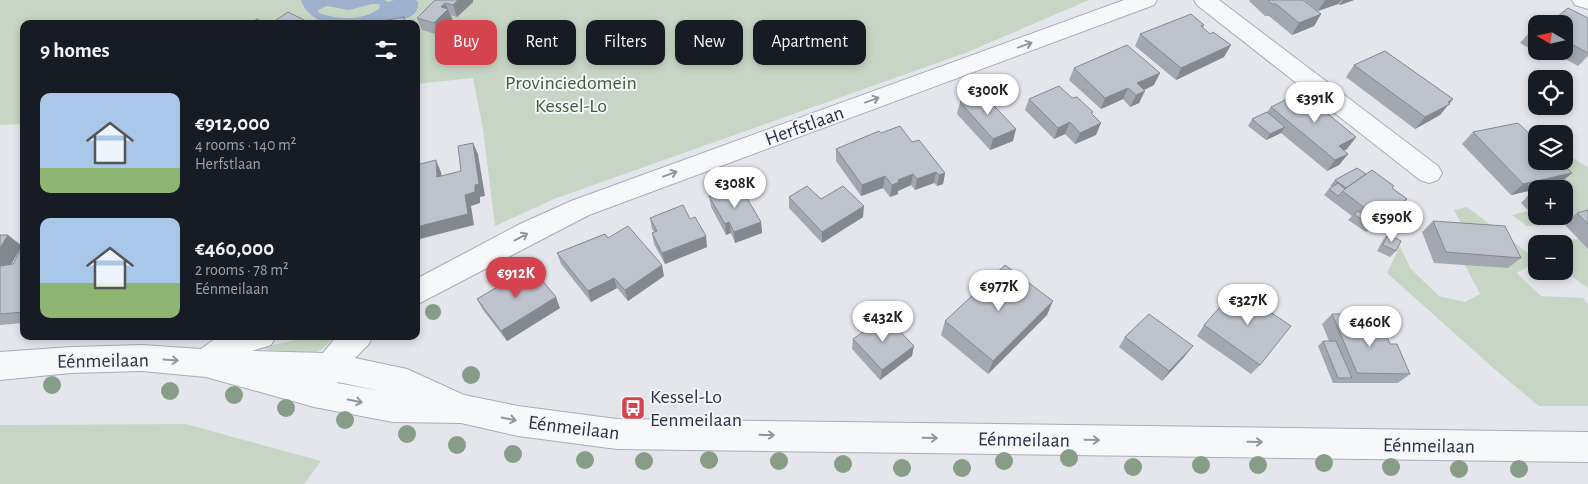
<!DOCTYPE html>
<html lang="en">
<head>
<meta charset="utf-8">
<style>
  body { margin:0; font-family:"Alegreya Sans",sans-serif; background:#242831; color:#f1f3f6; height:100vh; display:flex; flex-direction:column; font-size:19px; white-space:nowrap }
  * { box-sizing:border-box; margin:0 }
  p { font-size:16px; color:#9ea1a6 }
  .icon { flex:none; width:28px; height:28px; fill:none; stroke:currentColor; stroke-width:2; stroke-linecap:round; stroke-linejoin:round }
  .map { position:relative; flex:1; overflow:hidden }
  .drawer { position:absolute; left:20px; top:20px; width:400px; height:320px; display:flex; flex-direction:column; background:#171b24; border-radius:10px; box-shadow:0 2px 8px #0003 }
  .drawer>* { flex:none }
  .banner { position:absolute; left:435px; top:20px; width:475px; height:45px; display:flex; gap:10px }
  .needle { width:32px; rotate:279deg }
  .tools { position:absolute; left:1528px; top:15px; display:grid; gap:10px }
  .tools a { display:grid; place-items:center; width:45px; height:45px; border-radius:10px; background:#171b24; box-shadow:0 2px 8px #0003; font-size:25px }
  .price { position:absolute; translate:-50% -42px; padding:0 11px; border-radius:18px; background:#fff; color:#222; font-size:16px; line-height:32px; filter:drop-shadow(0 1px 2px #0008) }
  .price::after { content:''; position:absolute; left:50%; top:30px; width:15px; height:11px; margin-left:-8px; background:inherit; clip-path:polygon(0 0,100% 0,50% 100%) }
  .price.active { background:#d5444e; color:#fff }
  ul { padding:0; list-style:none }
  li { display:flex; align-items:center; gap:15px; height:125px; padding:0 20px }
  li span { display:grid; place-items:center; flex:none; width:140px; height:100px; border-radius:10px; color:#555 }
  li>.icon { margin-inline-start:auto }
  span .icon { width:60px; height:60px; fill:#fffc; stroke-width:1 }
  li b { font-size:21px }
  h2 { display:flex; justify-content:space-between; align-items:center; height:60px; padding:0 20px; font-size:21px }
  .chip { padding:0 18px; border-radius:10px; background:#171b24; box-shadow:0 2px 8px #0003; font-size:18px; line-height:45px }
  .chip.active { background:#d5444e; color:#fff }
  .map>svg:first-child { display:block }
  .green { fill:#c7d6c4 }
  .water { fill:#9db1cd; fill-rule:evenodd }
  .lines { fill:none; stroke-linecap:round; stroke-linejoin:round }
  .minor-casing { stroke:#a8acb7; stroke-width:2 }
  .minor { fill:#f7f8fa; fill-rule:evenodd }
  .tree { fill:#879d88 }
  .wall { fill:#a3a7af }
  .shaded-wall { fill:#84888f }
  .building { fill:#bdc2cc; stroke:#84888f }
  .oneway { stroke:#9095a0 }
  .labels { text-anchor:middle; stroke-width:4; stroke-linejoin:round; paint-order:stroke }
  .park-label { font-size:20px; fill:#3b6237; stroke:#f4f6f9 }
  .street-label { font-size:20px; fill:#2a3246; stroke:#f4f6f9 }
  .poi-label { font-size:20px; fill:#2a3246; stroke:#f4f6f9; text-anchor:start }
</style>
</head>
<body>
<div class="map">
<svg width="1588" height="484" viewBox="0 0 1588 484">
  <rect width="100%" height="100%" fill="#e4e6ec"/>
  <g class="green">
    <path d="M0,0h1089l-121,52 -414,147 -59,27 -12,-97 -10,-51 -57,6v-60h-392v100l-24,1z"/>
    <path d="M1564,153l24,14v51l-24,6 -37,2 -15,-11 24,-6v7h28v-27h-25l20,-5 -23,-23h28z"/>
    <path d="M1467,207l69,52v3l-19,11 24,23 42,2 5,6v102h-49l-39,-32 -113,-101 13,-27 10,22 29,28 26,6 15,-8 -15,-29 2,-30 -13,-25z"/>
    <path d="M1579,239l9,10v39l-24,-17v-27h-18l-4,-3z"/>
    <path d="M311,336h23c-3,4 -7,9 -11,12 -15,13 -45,3 -62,0z"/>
    <path d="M186,424l135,37 -17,23h-304v-59z"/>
  </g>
  <path class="water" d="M301,0h83l4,2 6,-2h22l2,2c0,4 0,7 -3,11 -10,12 -70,14 -86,11 -12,-3 -25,-12 -28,-24zM372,4h7l1,4c-16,13 -42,12 -61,5l-1,-3 9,-4 22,4z"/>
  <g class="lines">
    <defs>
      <g id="minor">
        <path d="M1124,0h33l-3,5 -565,210 -173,90v-26l104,-55 51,-23z"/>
        <path d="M1194,0h25l219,166 4,7 -4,7 -9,3 -9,-3 -223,-175z"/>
        <path d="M1572,0h16v9l-13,-4z"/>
        <path d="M219,336h57l-5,9 -19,6 71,2 14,-17h36l-5,9 -13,13 52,11 57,26 54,11 99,13 971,13v30l-971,-13 -99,-13 -57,-13 -68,-1 -79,-15 -108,-30 -64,-6 -71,2 -71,7v-28l71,-5 71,-2 59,4zM338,382l42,9 -43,-8z"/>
      </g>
    </defs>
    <use href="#minor" class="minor-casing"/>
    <use href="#minor" class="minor"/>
  </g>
  <g class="tree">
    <circle cx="433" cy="312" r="8"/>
    <circle cx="471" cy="375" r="9"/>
    <circle cx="52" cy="385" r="9"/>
    <circle cx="170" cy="391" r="9"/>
    <circle cx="234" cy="395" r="9"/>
    <circle cx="286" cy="408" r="9"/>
    <circle cx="345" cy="420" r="9"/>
    <circle cx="407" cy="434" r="9"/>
    <circle cx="457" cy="445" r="9"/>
    <circle cx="513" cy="454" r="9"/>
    <circle cx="1069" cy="458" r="9"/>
    <circle cx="585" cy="460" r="9"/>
    <circle cx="709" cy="460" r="9"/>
    <circle cx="644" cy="461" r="9"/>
    <circle cx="779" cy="461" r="9"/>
    <circle cx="1004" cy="461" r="9"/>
    <circle cx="1324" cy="463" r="9"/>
    <circle cx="843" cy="464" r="9"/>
    <circle cx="1201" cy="465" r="9"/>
    <circle cx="1258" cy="465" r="9"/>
    <circle cx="1133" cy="467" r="9"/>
    <circle cx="1391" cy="467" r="9"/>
    <circle cx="902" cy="468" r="9"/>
    <circle cx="962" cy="468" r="9"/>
    <circle cx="1459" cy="469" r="9"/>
    <circle cx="1519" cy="469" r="9"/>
  </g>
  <g class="wall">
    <path d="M435,0h38v2l-16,15 -6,-2 2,6 -14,14 -17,-5 -5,-12z"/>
    <path d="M1250,0h53l18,14 -7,12 -22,9 -23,-19h-4l-16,-15z"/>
    <path d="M1304,0h50l-14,5 -2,-1 -20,7z"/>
    <path d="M1588,18v38l-10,10 -27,-15h13v-27l-12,-3z"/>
    <path d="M1204,25l-1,3 7,6 14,23 -48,23 -41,-34 5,-12z"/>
    <path d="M1536,25v26h3l-2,2 -17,-10z"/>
    <path d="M1354,65l99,34 -13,16 -25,14 -69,-52z"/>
    <path d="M1074,68l80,17 -10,5 -5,13 -9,4 -7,-8 -22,10 -32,-29z"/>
    <path d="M1072,98l20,17 4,20 -21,9 -10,-10 -11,5 -29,-29 4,-11z"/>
    <path d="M960,102l53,39 -23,9 -33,-36z"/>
    <path d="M1271,107l85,30 -9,12 -3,2 4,3 -9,11 -12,6 -46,-38 -15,7 -18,-14 4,-7 15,-7z"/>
    <path d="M1473,132l99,41 -13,11 -48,11 -49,-51z"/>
    <path d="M881,133l31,9 33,31 -2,11 -6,2 -3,-3 -19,7 -4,-5 -13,6v3l-8,3 -7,-9 -22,8 -25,-35v-12z"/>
    <path d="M1366,174l26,14 15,11 -11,11 -30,22 -18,-12 4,-4 -28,-21 5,-6 3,-2 -2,-1 5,-6z"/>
    <path d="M1536,195v14l-7,2 -8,-8 6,-6z"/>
    <path d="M709,196l52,26 1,11 -27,10 -4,-10 -5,2 -15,-28z"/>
    <path d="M789,197l32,2 42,18 -41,26 -33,-35z"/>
    <path d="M1588,210v39l-24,-25 13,-11z"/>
    <path d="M650,218l40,1 17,28 -42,17 -11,-20 -2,-11 2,-1 -2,-3z"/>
    <path d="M1433,221l88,37 -13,10 -74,-5 -12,-31z"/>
    <path d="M1388,234l8,17 -6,6 -13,-6 6,-11z"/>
    <path d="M0,235l22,11 -11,18h2l11,-17v76l-24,2z"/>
    <path d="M608,238l56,38 -36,25 -11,-13 -26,14 -30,-38 -4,-11z"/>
    <path d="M1539,241l22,3h-25v6l-4,-3z"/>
    <path d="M477,299l83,9 -53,33 -24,-31z"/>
    <path d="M1332,314l24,10 34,20 20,30 -12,9h-65l-15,-37 5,-5h6l-7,-17z"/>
    <path d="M1047,315l-59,59 -47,-39 4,-14z"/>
    <path d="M1204,325l56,40 -9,9 -54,-38z"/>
    <path d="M1125,337l60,19 -23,25 -43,-34z"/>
    <path d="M853,339l59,17 -32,24 -28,-31z"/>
  </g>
  <g class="shaded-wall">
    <path d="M458,0h15v2l-16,15 -4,-12z"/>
    <path d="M1325,0h16l-3,4 -20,7z"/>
    <path d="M1343,0h11l-14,5z"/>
    <path d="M445,3l8,18 -14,14 -5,-12 7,-16z"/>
    <path d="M1321,14l-7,12 -22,9 7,-12z"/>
    <path d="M1231,45l-7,12 -48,23 5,-12z"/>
    <path d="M1160,73l-6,12 -19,9 2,-11z"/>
    <path d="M1128,88l-5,11 -22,10 4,-11z"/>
    <path d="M1145,91l-6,12 -9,4 6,-12z"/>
    <path d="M1453,99l-13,16 -25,14 10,-12z"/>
    <path d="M1070,122l-5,12 -11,5 4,-11z"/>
    <path d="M1101,123l-5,12 -21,9 5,-11z"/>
    <path d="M1285,127l-4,6 -15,7 4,-6z"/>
    <path d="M1016,129l-3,12 -23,9 3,-11z"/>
    <path d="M1356,137l-9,12 -15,8 7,-11z"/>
    <path d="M473,143l5,11 7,42 -5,1v6l-9,3 3,19 -58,15v-13l49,-32z"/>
    <path d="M1348,154l-9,11 -12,6 8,-11z"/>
    <path d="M436,160l5,12 2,17 -6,-12z"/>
    <path d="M936,172l-2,11 -19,7 2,-11z"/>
    <path d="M945,173l-2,11 -6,2 2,-11z"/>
    <path d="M1572,173l-13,11 -48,11 12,-11z"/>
    <path d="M913,174l-2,11 -13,6v3l-8,3 2,-12 6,-5z"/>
    <path d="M885,176l-2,12 -22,8 1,-11z"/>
    <path d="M1407,199l-11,11 -26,20 10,-11z"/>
    <path d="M1536,205v4l-7,2z"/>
    <path d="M864,206l-1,11 -41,26v-11z"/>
    <path d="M729,222l2,11 -5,2 -1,-11z"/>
    <path d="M761,222l1,11 -27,10 -1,-11z"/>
    <path d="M8,235l14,11 -19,32 -3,-2v-28z"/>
    <path d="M706,236l1,11 -42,17 -3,-11z"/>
    <path d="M662,265l2,11 -36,25 -3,-11z"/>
    <path d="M614,278l3,10 -26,14 -3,-11z"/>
    <path d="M556,297l4,11 -53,33 -6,-10z"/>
    <path d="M1053,301l-6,14 -59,59 5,-13z"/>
    <path d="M914,346l-2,10 -32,24 2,-10z"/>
    <path d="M1193,346l-8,10 -23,25 7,-10z"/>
  </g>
  <g class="building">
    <path d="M435,0h23l-5,5 -8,-2 -4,4 7,2 -14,14 -17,-5z"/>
    <path d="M1268,0h35l18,14 -22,9 -23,-19h-4z"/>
    <path d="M1568,8l20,10v35l-24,-13v-16h-25l10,-4 3,1z"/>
    <path d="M288,12l24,12h-42z"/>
    <path d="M1191,14l13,11 -3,1 9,8 3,-2 18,13 -50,23 -41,-34z"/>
    <path d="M404,17l1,7h-39z"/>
    <path d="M257,19l9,5h-17z"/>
    <path d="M1536,25v10l-6,-4z"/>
    <path d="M1127,45l33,28 -23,10 8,8 -5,2 -4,2 -8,-7 -23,10 -31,-30z"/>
    <path d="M1385,51l68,48 -5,3 2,2 -25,13 -71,-52z"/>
    <path d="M1059,86l13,12 5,-1 16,15 -2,1 10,10 -21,10 -10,-11 -12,6 -29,-29z"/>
    <path d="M1301,92l55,45 -17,9 9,8 -13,6 -64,-53z"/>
    <path d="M982,93l34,36 -23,10 -33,-37z"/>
    <path d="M1267,112l18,15 -15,7 -18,-15z"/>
    <path d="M1518,123l18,17v21h23l13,12 -49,11 -50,-52z"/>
    <path d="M900,126l12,16 7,-2 26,33 -6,2 -3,-3 -19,7 -4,-5 -15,6 1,2 -7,3 -7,-9 -23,9 -26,-36 43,-18 2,2z"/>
    <path d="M473,143l6,41 -4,1v7l-10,3 3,19 -52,13v-62l20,-5 1,17 24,-6 -3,-25z"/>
    <path d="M1357,168l9,6 -20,14 -11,-8z"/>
    <path d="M1372,170l22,16 -2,2 15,11 -27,20 -38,-28z"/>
    <path d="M1338,183l7,6 -7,7 -9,-7z"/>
    <path d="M739,185l22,37 -27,10 -5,-10 -4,2 -16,-28z"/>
    <path d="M807,186l14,13 22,-13 21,20 -42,26 -33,-35z"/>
    <path d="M1536,195v10l-9,-8z"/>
    <path d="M683,205l7,14 5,-2 11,19 -44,17 -10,-20 5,-2 -7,-13z"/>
    <path d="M1588,210v14l-11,-11z"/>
    <path d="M1358,211l17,12 -4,4 -17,-13z"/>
    <path d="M1433,221l72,5 16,32 -75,-6z"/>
    <path d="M628,226l34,39 -37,25 -11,-12 -26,13 -31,-38 48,-19 3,4z"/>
    <path d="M1388,234l13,7 -5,10 -13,-6z"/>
    <path d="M0,235h8l-8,13z"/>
    <path d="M1549,235l12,9h-19l-3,-3z"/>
    <path d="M1564,245l7,6 -7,5z"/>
    <path d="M22,247h2v65l-24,2v-48l13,-2z"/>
    <path d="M1005,265l48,36 -60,60 -48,-40z"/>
    <path d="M531,267l25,30 -55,34 -24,-32z"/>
    <path d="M1236,289l55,37 -31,39 -56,-40z"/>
    <path d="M1149,314l44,32 -24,25 -44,-34z"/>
    <path d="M1332,314h20l4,10h11l20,13 3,7h7l13,30 -53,-1z"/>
    <path d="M885,316l29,30 -32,24 -29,-31z"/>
    <path d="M1323,341h13l16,37h-14z"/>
  </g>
  <defs><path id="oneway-shaft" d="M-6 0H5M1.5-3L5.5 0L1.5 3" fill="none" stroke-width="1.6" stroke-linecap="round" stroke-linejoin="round" transform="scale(1.25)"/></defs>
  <g class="oneway">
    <use href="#oneway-shaft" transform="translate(1025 45) rotate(-20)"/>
    <use href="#oneway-shaft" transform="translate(872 100) rotate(-20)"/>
    <use href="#oneway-shaft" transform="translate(670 174) rotate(-20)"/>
    <use href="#oneway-shaft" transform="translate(521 237) rotate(-28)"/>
    <use href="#oneway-shaft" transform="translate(171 360) rotate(4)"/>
    <use href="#oneway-shaft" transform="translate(355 401) rotate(11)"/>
    <use href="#oneway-shaft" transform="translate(509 419) rotate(11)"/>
    <use href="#oneway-shaft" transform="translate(767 435) rotate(1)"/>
    <use href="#oneway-shaft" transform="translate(930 438) rotate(1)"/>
    <use href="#oneway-shaft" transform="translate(1092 440) rotate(1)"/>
    <use href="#oneway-shaft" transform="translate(1255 442) rotate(1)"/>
  </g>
  <defs>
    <symbol id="bus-square" viewBox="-11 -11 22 22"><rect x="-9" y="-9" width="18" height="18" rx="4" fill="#d5444e" stroke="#f4f6f9"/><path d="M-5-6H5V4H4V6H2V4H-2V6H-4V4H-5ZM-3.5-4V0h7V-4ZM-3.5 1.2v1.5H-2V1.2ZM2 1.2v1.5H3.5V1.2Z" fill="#fff"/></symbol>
  </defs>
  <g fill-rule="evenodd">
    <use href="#bus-square" x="619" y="394" width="28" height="28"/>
  </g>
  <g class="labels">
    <g class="park-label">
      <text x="571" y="89">Provinciedomein<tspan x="571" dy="23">Kessel-Lo</tspan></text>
    </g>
    <g class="street-label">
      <text transform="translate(804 125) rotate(-20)" y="7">Herfstlaan</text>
      <text transform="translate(103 360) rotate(-1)" y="7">Eénmeilaan</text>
      <text transform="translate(574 427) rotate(7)" y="7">Eénmeilaan</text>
      <text transform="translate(1024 439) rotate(1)" y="7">Eénmeilaan</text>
      <text transform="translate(1429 445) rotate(1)" y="7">Eénmeilaan</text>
    </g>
    <g class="poi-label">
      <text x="650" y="403">Kessel-Lo<tspan x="650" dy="23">Eenmeilaan</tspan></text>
    </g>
  </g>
</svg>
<div class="tools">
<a><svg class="needle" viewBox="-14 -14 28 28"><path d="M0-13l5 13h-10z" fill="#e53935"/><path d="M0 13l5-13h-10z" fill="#9ea1a6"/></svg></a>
<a><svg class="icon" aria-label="locate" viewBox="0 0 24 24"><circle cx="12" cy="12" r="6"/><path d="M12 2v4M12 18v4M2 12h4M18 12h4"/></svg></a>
<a><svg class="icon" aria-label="layers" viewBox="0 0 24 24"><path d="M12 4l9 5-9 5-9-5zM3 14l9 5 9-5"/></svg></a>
<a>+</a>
<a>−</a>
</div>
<b class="price" style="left:988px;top:116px">€300K</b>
<b class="price" style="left:1315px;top:124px">€391K</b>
<b class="price" style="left:735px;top:209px">€308K</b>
<b class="price" style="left:1392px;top:243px">€590K</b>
<b class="price active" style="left:516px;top:299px">€912K</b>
<b class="price" style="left:999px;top:312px">€977K</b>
<b class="price" style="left:1248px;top:326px">€327K</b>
<b class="price" style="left:883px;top:343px">€432K</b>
<b class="price" style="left:1370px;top:348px">€460K</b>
<div class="banner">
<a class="chip active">Buy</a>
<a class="chip">Rent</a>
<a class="chip">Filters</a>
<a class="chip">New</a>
<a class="chip">Apartment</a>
</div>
<section class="drawer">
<h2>9 homes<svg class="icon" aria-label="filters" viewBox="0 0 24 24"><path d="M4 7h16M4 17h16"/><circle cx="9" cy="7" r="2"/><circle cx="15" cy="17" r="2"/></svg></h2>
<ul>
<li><span style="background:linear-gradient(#a9c7e8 75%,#8fb573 0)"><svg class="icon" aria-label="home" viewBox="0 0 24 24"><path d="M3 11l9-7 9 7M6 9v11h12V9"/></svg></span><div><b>€912,000</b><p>4 rooms · 140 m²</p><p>Herfstlaan</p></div></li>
<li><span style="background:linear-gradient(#a9c7e8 65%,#8fb573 0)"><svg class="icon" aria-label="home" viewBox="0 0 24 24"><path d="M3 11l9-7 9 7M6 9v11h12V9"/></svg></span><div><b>€460,000</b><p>2 rooms · 78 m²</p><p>Eénmeilaan</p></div></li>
</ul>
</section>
</div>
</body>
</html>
